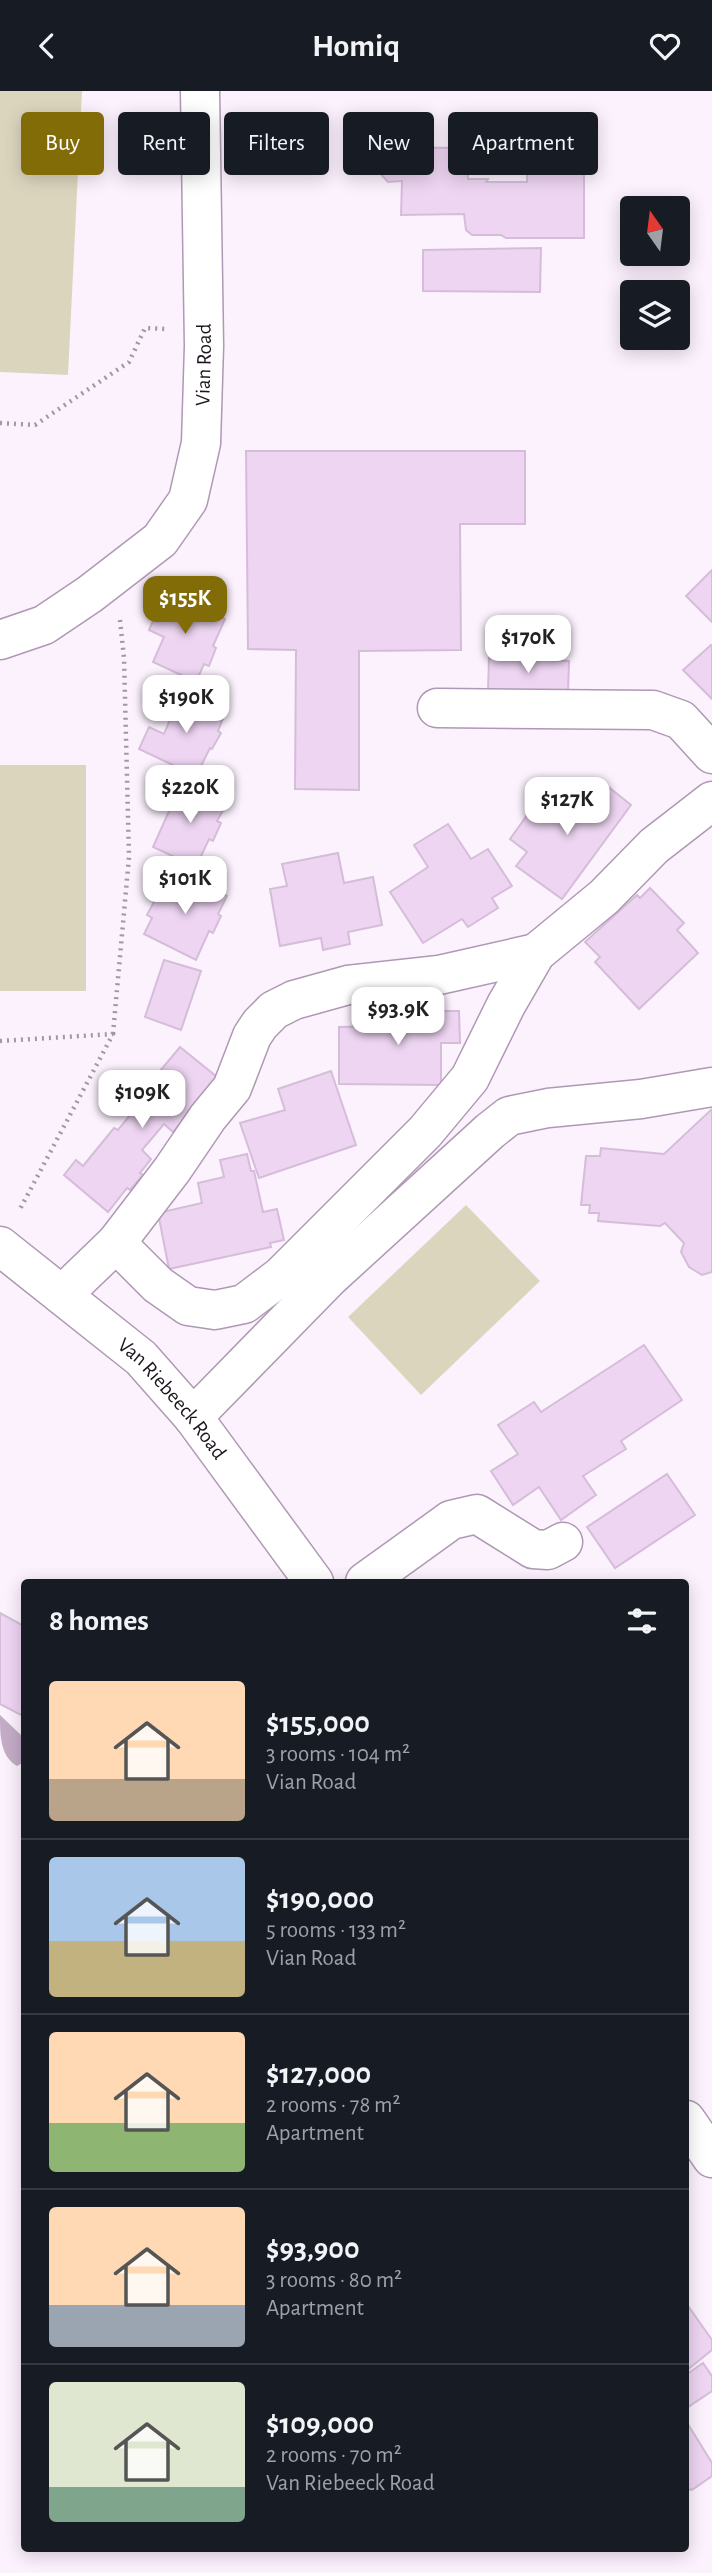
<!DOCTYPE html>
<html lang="en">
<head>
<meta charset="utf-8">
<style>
  body { margin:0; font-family:"Alegreya Sans",sans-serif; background:#242831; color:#f1f3f6; height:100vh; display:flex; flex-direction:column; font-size:26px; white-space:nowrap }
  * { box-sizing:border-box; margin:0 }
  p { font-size:23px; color:#9ea1a6 }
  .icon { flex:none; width:38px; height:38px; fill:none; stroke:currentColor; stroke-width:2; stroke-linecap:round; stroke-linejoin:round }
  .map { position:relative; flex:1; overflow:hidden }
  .details { position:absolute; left:21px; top:1488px; width:668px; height:973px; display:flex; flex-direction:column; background:#171b24; border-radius:7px; box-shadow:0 4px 18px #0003 }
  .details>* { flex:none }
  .guide { position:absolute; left:21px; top:21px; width:670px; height:63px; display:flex; gap:14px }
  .needle { width:46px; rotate:346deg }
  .tools { position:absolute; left:620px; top:105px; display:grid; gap:14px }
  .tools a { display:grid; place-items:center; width:70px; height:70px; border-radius:7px; background:#171b24; box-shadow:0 4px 18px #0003; font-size:35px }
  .price { position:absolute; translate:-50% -60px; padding:0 16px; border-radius:14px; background:#fff; color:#222; font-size:23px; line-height:46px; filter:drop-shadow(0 2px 4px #0008) }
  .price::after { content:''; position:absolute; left:50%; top:42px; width:21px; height:16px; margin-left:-10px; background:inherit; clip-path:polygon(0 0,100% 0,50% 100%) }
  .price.current { background:#826c08; color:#fff }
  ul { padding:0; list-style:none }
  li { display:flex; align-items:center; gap:21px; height:175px; padding:0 28px }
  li+li { border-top:2px solid #363941 }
  li span { display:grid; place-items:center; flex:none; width:196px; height:140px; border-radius:7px; color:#555 }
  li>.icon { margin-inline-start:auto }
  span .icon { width:84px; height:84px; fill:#fffc; stroke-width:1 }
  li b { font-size:30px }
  h2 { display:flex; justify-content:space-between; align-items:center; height:84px; padding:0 28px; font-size:30px }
  .chip { padding:0 24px; border-radius:7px; background:#171b24; box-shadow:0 4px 18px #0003; font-size:24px; line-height:63px }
  .chip.current { background:#826c08; color:#fff }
  header { display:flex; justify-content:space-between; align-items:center; height:91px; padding:0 28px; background:#171b24; font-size:32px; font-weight:700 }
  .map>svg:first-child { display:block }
  .green { fill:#dcd5be }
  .water { fill:#c4acc7 }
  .building { fill:#eed5f2; stroke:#d5bdd9; stroke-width:2 }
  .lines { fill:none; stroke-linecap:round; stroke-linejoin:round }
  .minor-casing { stroke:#af98b3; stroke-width:41 }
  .path { stroke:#a097a2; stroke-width:4.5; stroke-dasharray:2 5; stroke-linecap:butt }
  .minor { stroke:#fff; stroke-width:38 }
  .labels { text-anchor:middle; stroke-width:5; stroke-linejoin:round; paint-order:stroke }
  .street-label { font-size:21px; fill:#1c141d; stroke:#fcf2fe }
</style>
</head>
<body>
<header><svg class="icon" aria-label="back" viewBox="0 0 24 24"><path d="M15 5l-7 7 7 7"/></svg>Homiq<svg class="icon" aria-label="heart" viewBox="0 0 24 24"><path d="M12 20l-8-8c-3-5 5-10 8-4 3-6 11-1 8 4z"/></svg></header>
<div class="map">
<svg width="712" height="2482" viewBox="0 0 712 2482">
  <rect width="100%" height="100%" fill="#fcf2fe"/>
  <g class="green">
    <path d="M0,0h82l-14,284 -68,-3z"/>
    <rect x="0" y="674" width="86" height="226"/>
    <path d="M466,1114l74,76 -119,114 -73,-78z"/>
  </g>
  <path class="water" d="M0,1624l21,20h3v27l-7,4c-17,-10 -17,-31 -17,-51z"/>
  <g class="building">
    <path d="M368,56l99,1 1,31h20l-2,3h41l1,-33 56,-1v90h-78l-5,-3h-29l-6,-5 -2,-16 -63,1 1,-34 -14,1 -21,-23z"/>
    <path d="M541,157l-1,44 -117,-1v-41z"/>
    <path d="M246,360h279v73h-65l1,126 -102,1v139l-64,-1 1,-139 -48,-1z"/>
    <path d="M712,479v52l-26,-26z"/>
    <path d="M167,499l58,29 -12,27 3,2 -7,18 -5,-2 -8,18 -43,-20 11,-25 -15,-7z"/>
    <path d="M711,554h1v54l-29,-29z"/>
    <path d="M489,567l80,3 -1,32 -80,-3z"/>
    <path d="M182,600l43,22 -7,18 3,2 -9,16 -2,-1 -14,28 -57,-27 10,-22 15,7z"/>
    <path d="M182,691l44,23 -9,16 4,2 -8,18 -4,-2 -13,28 -43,-20z"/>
    <path d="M606,694l25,20 -69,94 -46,-33 11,-14 -17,-13 33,-46 25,18 16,-23 13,10z"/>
    <path d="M448,733l23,35 17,-10 24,37 -20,12 6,10 -30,19 -6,-8 -39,24 -33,-51 38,-25 -14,-22z"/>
    <path d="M338,762l6,30 29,-6 9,48 -34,7 2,12 -27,6 -2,-12 -41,8 -10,-57 17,-3 -5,-22z"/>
    <path d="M182,784l45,21 -9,18 3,2 -8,17 -4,-2 -13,29 -52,-26 8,-16 -5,-3 15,-28 11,5z"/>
    <path d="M650,797l34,35 -7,7 21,23 -59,56 -44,-47 5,-5 -15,-15 52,-47 3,3z"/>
    <path d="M164,869l37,11 -20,59 -36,-13z"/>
    <path d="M385,914h57l-1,6h18l1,32h-19v42l-102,-1v-57l46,-1z"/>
    <path d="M180,956l37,30 -44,55 -9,-8 -22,26 9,9 -11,14 3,2 -13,15 -3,-2 -19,24 -44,-37 12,-15 7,6 31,-38 4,2 21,-26 -4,-3z"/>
    <path d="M331,980l25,74 -97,33 -19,-55 45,-13 -7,-21z"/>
    <path d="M712,1018v163l-10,3 -13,-8 -8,-15 3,-9 -19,-20 -5,3 -62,-5 1,-8h-10l1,-8h-9l5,-49h14l1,-8 63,6z"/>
    <path d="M247,1063l4,17h3l9,41 14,-3 7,31 -14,3 1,4 -102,22 -11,-56 44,-10 -4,-20 26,-6 -4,-17z"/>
    <path d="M644,1254l38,55 -61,41 5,8 -43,27 13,19 -35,25 -22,-33 -26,18 -22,-34 27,-17 -20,-29 36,-23 7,10z"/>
    <path d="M667,1383l28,41 -80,53 -28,-41z"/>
    <path d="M0,1522l24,13v83l-3,6 -21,-11z"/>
    <path d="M686,2212l26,37v10l-26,21z"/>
    <path d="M703,2272l9,13v15l-24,16 -2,-3v-29z"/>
    <path d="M686,2330l26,42v13l-20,14 -1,-1 -5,3z"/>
  </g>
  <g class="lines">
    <defs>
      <g id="minor">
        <path id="s1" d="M0,549l44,-15 46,-31 70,-54 28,-40 13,-57 3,-97 -4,-255"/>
        <path d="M437,617l216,2 28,10 31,34"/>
        <path d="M116,1152l42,42 30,21 27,4 29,-6 37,-28 144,-144 45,-54 36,-73 30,-52 68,-56 50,-51 58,-45"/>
        <path id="s2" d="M0,1155l141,112 52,59 121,165"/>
        <path d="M62,1204l54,-52 56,-73 36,-53 24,-29 20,-52 8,-12 14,-14 20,-10 54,-15 91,-10 97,-22"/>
        <path d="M193,1326l137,-140 160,-146 19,-15 39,-8 93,-9 71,-12"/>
        <path d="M365,1491l86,-62 26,-6 56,35 15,1 15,-8"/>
        <path d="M686,2029l26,38"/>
      </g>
    </defs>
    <use href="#minor" class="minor-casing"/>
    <g class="path">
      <path d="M0,332l35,2 94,-63 16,-34 20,1"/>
      <path d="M113,943l16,-177 -5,-199 -4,-38"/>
      <path d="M0,950l113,-7 -94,177"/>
    </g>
    <use href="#minor" class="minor"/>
  </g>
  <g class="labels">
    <g class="street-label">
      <text dy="7" stroke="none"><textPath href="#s1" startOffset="376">Vian Road</textPath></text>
      <text dy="7" stroke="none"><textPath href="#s2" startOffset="231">Van Riebeeck Road</textPath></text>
    </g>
  </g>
</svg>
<div class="tools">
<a><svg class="needle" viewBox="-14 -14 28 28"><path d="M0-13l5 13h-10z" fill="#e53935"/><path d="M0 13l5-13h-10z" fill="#9ea1a6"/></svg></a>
<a><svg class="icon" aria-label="layers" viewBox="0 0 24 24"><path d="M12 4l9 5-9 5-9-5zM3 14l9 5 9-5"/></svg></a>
</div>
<b class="price current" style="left:185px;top:545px">$155K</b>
<b class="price" style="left:528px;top:584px">$170K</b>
<b class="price" style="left:186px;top:644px">$190K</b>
<b class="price" style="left:190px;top:734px">$220K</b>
<b class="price" style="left:567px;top:746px">$127K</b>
<b class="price" style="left:185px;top:825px">$101K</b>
<b class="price" style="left:398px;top:956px">$93.9K</b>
<b class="price" style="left:142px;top:1039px">$109K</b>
<div class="guide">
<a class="chip current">Buy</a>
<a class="chip">Rent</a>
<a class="chip">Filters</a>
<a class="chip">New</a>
<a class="chip">Apartment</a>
</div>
<section class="details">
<h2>8 homes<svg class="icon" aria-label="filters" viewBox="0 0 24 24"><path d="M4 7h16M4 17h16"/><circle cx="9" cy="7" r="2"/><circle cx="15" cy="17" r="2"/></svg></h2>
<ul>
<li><span style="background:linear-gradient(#ffd9b3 70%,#b9a48a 0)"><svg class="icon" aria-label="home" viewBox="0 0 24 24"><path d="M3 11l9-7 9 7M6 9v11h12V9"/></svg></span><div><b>$155,000</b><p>3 rooms · 104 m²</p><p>Vian Road</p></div></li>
<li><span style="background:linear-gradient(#a9c7e8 60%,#c2b280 0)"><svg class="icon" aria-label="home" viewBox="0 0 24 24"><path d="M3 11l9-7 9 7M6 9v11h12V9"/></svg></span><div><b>$190,000</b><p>5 rooms · 133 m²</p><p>Vian Road</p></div></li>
<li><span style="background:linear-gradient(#ffd9b3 65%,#8fb573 0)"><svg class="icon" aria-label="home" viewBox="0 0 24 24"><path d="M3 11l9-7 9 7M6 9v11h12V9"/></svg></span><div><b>$127,000</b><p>2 rooms · 78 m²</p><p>Apartment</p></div></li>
<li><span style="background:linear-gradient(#ffd9b3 70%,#9aa5b1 0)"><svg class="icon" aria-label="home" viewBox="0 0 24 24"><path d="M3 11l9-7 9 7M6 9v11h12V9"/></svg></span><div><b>$93,900</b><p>3 rooms · 80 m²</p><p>Apartment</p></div></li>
<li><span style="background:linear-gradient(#dfe7d0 75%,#7fa58c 0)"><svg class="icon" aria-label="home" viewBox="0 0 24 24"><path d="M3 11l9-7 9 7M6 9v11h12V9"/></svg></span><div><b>$109,000</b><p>2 rooms · 70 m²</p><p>Van Riebeeck Road</p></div></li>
</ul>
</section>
</div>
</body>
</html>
